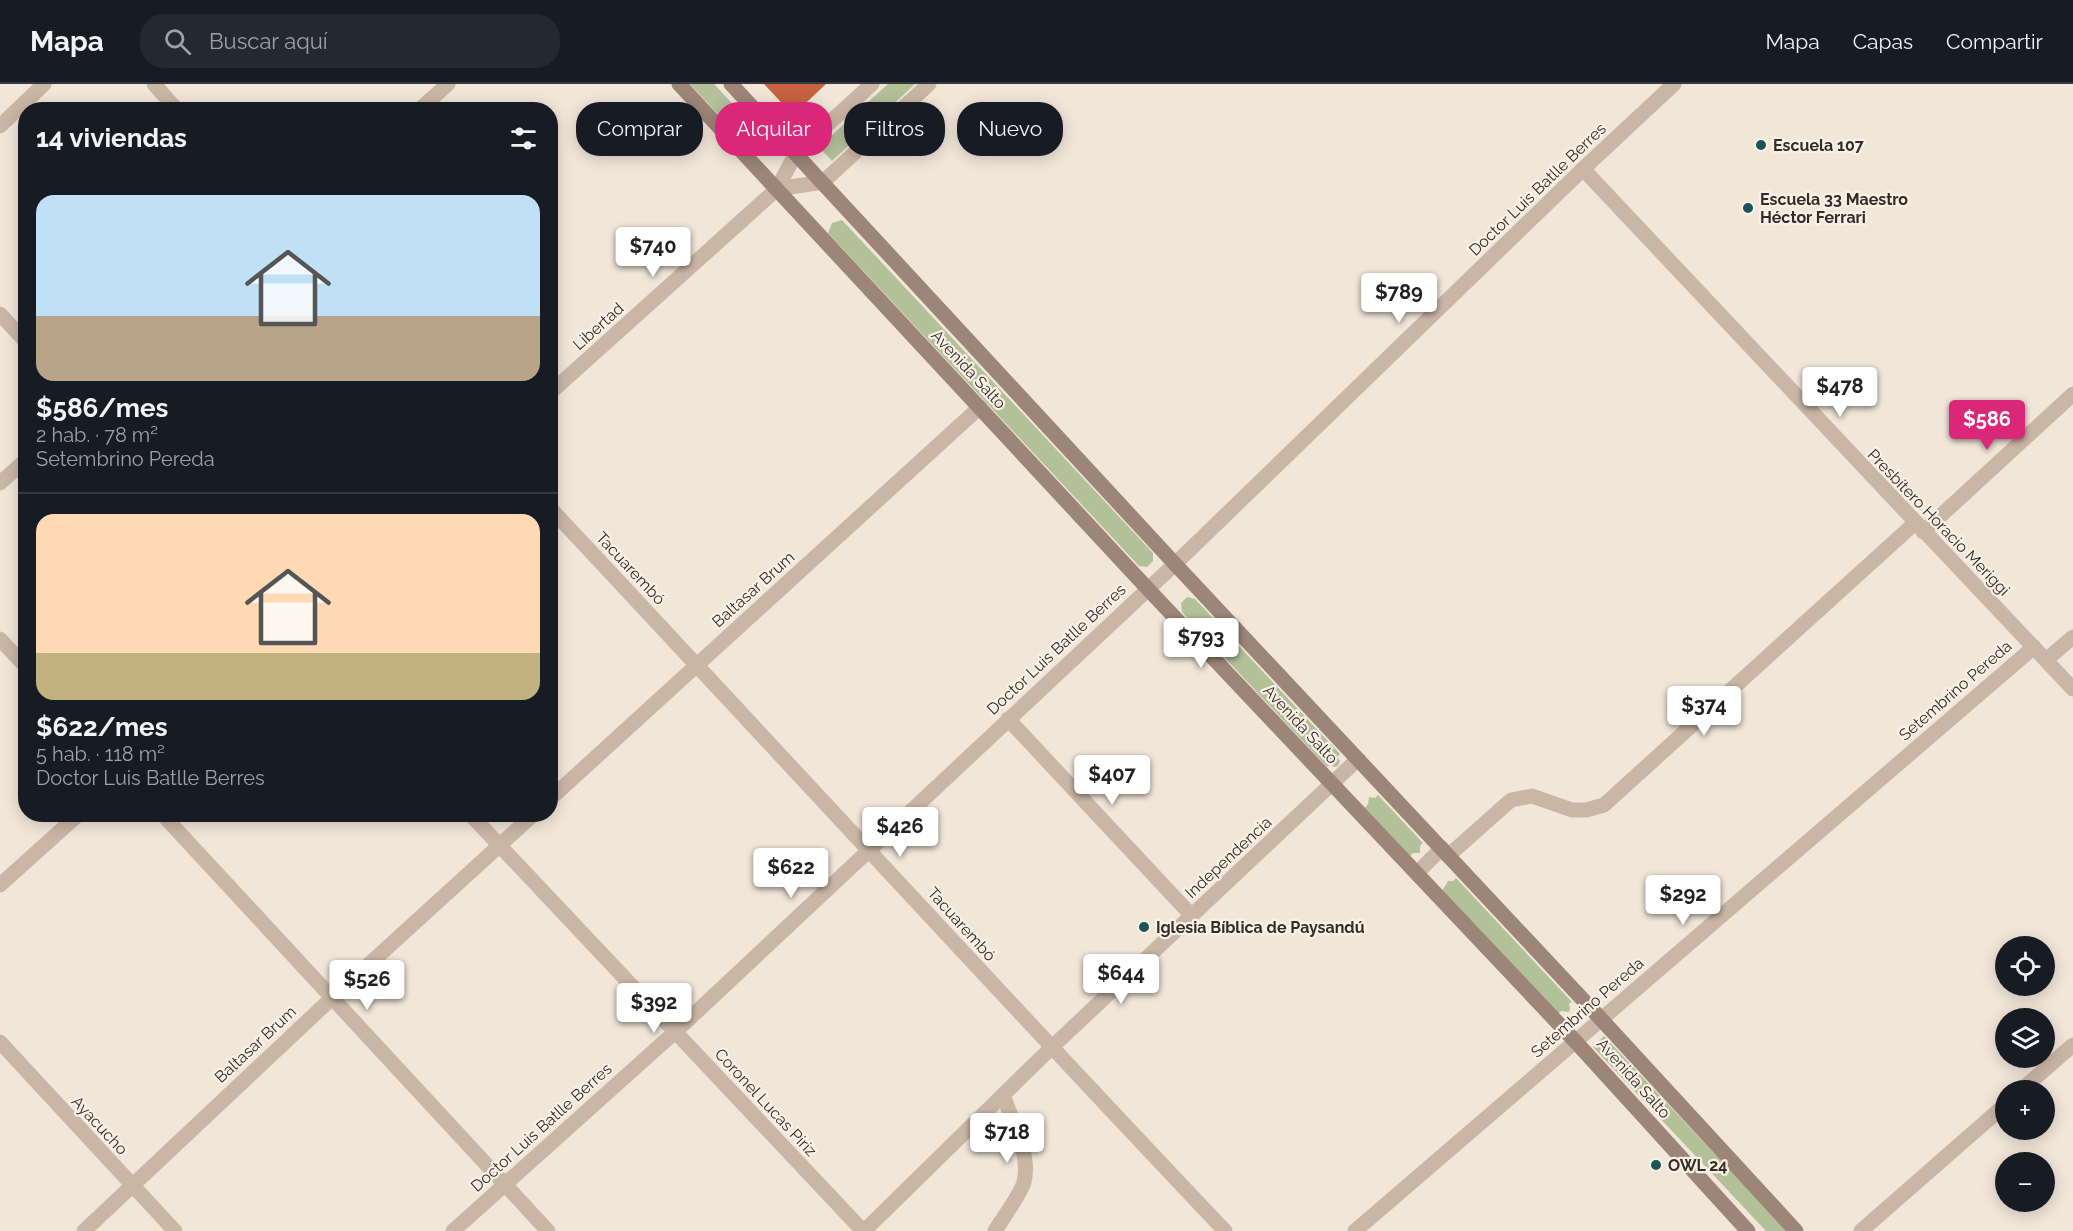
<!DOCTYPE html>
<html lang="es">
<head>
<meta charset="utf-8">
<style>
  body { margin:0; font-family:Raleway,sans-serif; background:#242831; color:#f1f3f6; height:100vh; display:flex; flex-direction:column; font-size:22px; white-space:nowrap }
  * { box-sizing:border-box; margin:0 }
  p { font-size:20px; color:#9ea1a6 }
  .icon { flex:none; width:33px; height:33px; fill:none; stroke:currentColor; stroke-width:2; stroke-linecap:round; stroke-linejoin:round }
  .map { position:relative; flex:1; overflow:hidden }
  .details { position:absolute; left:18px; top:18px; width:540px; height:720px; display:flex; flex-direction:column; background:#171b24; border-radius:24px; box-shadow:0 3px 15px #0003 }
  .details>* { flex:none }
  .top-card { position:absolute; left:576px; top:18px; width:570px; height:54px; display:flex; gap:12px }
  .tools { position:absolute; left:1995px; top:852px; display:grid; gap:12px }
  .tools a { display:grid; place-items:center; width:60px; height:60px; border-radius:50%; background:#171b24; box-shadow:0 3px 15px #0003; font-size:30px }
  .price { position:absolute; translate:-50% -51px; padding:0 14px; border-radius:6px; background:#fff; color:#222; font-size:20px; line-height:39px; filter:drop-shadow(0 2px 3px #0008) }
  .price::after { content:''; position:absolute; left:50%; top:36px; width:18px; height:14px; margin-left:-9px; background:inherit; clip-path:polygon(0 0,100% 0,50% 100%) }
  .price.active { background:#db2777; color:#fff }
  ul { padding:0; list-style:none }
  li { display:grid; align-content:center; gap:12px; height:318px; padding:0 18px }
  li+li { border-top:2px solid #363941 }
  li span { display:grid; place-items:center; height:186px; border-radius:18px; color:#555 }
  li>.icon { margin-inline-start:auto }
  span .icon { width:108px; height:108px; fill:#fffc; stroke-width:1 }
  li b { font-size:26px }
  h2 { display:flex; justify-content:space-between; align-items:center; height:72px; padding:0 18px; font-size:26px }
  .chip { padding:0 21px; border-radius:24px; background:#171b24; box-shadow:0 3px 15px #0003; font-size:21px; line-height:54px }
  .chip.active { background:#db2777; color:#fff }
  header { display:flex; align-items:center; gap:36px; box-sizing:border-box; height:84px; padding:0 30px; background:#171b24; border-bottom:2px solid #363941 }
  header strong { font-size:28px }
  nav { display:flex; gap:33px; margin-inline-start:auto; font-size:21px }
  .search { width:420px; height:54px; background:#242831; display:flex; align-items:center; gap:15px; box-sizing:border-box; padding:0 21px; border-radius:24px; color:#9ea1a6; font-size:22px }
  .map>svg:first-child { display:block }
  .green { fill:#b3c199 }
  .building { fill:#c86241 }
  .lines { fill:none; stroke-linecap:round; stroke-linejoin:round }
  .street { stroke:#cab6a5; stroke-width:15 }
  .secondary { stroke:#9d8577; stroke-width:15 }
  .poi-dot { fill:#1c5357; stroke:#f9f0e6; stroke-width:2 }
  .labels { text-anchor:middle; stroke-width:4.5; stroke-linejoin:round; paint-order:stroke }
  .poi-label { font-size:16px; font-weight:bold; fill:#352b27; stroke:#f9f0e6; text-anchor:start }
  .street-label { font-size:16px; fill:#352b27; stroke:#f9f0e6 }
</style>
</head>
<body>
<header>
<strong>Mapa</strong>
<div class="search"><svg class="icon" aria-label="search" viewBox="0 0 24 24"><circle cx="10" cy="10" r="6"/><path d="M15 15l6 6"/></svg>Buscar aquí</div>
<nav><a>Mapa</a><a>Capas</a><a>Compartir</a></nav>
</header>
<div class="map">
<svg width="2073" height="1147" viewBox="0 0 2073 1147">
  <rect width="100%" height="100%" fill="#f2e6d9"/>
  <g class="green">
    <path d="M690,0h24l44,47 -4,3 2,4 -5,4 -4,-2 -3,2z"/>
    <path d="M888,0h27l-83,77 -13,-14z"/>
    <path d="M842,136l311,333v8l-6,6 -8,-1 -311,-333 4,-10z"/>
    <path d="M1187,513l8,2 145,155 -3,3 3,4 -2,5 -4,1 -3,-3 -4,3 -145,-155 -1,-9z"/>
    <path d="M1378,711l45,48 -3,3v7h-7l-3,3 -45,-48 3,-4 1,-7 6,1z"/>
    <path d="M1456,794l116,124 -3,2 1,4 -1,4 -8,-1 -3,3 -116,-123 6,-10h5z"/>
    <path d="M1604,952l183,195h-21l-173,-184z"/>
  </g>
  <path class="building" d="M764,0h62l-33,31z"/>
  <g class="lines">
    <g class="street">
      <path d="M154,0l23,26"/>
      <path d="M419,26l29,-26"/>
      <path d="M0,42l44,-42"/>
      <path d="M1583,85l490,520"/>
      <path d="M777,105l46,-7 106,-98"/>
      <path d="M0,230l26,28"/>
      <path d="M550,309l227,-204 19,-36 76,-69"/>
      <path d="M0,399l26,-23"/>
      <path d="M550,424c226,241 448,484 675,723"/>
      <path d="M1923,448l150,-138"/>
      <path d="M0,555l26,28"/>
      <path d="M2046,576l27,-23"/>
      <path d="M1008,635l184,197"/>
      <path d="M550,715l430,-392"/>
      <path d="M162,730l386,417"/>
      <path d="M470,730l393,417"/>
      <path d="M1448,772l63,-56 21,-4 40,14h14l18,-5 311,-282"/>
      <path d="M1417,789l25,-25"/>
      <path d="M0,801l79,-71"/>
      <path d="M0,958l175,189"/>
      <path d="M2021,1006l52,-45"/>
      <path d="M84,1147l248,-233 202,-184"/>
      <path d="M453,1147l222,-199 500,-468 408,-395 91,-85"/>
      <path d="M864,1147l187,-183 307,-289"/>
      <path d="M995,1147c7,-12 26,-37 29,-49 7,-28 -12,-61 -21,-87"/>
      <path d="M1355,1147l679,-584"/>
      <path d="M1861,1147l145,-127"/>
    </g>
    <g class="secondary">
      <path d="M679,0l468,504 428,453 173,190"/>
      <path d="M731,0l444,480 426,455 195,212"/>
    </g>
  </g>
  <g class="poi-dot">
    <circle cx="1761" cy="61" r="6"/>
    <circle cx="1748" cy="124" r="6"/>
    <circle cx="1144" cy="843" r="6"/>
    <circle cx="1656" cy="1081" r="6"/>
  </g>
  <g class="labels">
    <g class="poi-label">
      <text x="1773" y="67">Escuela 107</text>
      <text x="1760" y="121">Escuela 33 Maestro<tspan x="1760" dy="18">Héctor Ferrari</tspan></text>
      <text x="1156" y="849">Iglesia Bíblica de Paysandú</text>
      <text x="1668" y="1087">OWL 24</text>
    </g>
    <g class="street-label">
      <text transform="translate(1537 105) rotate(-44)" y="6">Doctor Luis Batlle Berres</text>
      <text transform="translate(598 242) rotate(-42)" y="6">Libertad</text>
      <text transform="translate(969 285) rotate(47)" y="6">Avenida Salto</text>
      <text transform="translate(1939 438) rotate(46)" y="6">Presbítero Horacio Meriggi</text>
      <text transform="translate(631 484) rotate(47)" y="6">Tacuarembó</text>
      <text transform="translate(753 505) rotate(-42)" y="6">Baltasar Brum</text>
      <text transform="translate(1056 565) rotate(-43)" y="6">Doctor Luis Batlle Berres</text>
      <text transform="translate(1955 606) rotate(-41)" y="6">Setembrino Pereda</text>
      <text transform="translate(1301 640) rotate(47)" y="6">Avenida Salto</text>
      <text transform="translate(1228 773) rotate(-43)" y="6">Independencia</text>
      <text transform="translate(962 840) rotate(48)" y="6">Tacuarembó</text>
      <text transform="translate(1587 923) rotate(-41)" y="6">Setembrino Pereda</text>
      <text transform="translate(255 960) rotate(-43)" y="6">Baltasar Brum</text>
      <text transform="translate(1634 994) rotate(48)" y="6">Avenida Salto</text>
      <text transform="translate(766 1018) rotate(47)" y="6">Coronel Lucas Píriz</text>
      <text transform="translate(100 1041) rotate(47)" y="6">Ayacucho</text>
      <text transform="translate(541 1043) rotate(-42)" y="6">Doctor Luis Batlle Berres</text>
    </g>
  </g>
</svg>
<div class="tools">
<a><svg class="icon" aria-label="locate" viewBox="0 0 24 24"><circle cx="12" cy="12" r="6"/><path d="M12 2v4M12 18v4M2 12h4M18 12h4"/></svg></a>
<a><svg class="icon" aria-label="layers" viewBox="0 0 24 24"><path d="M12 4l9 5-9 5-9-5zM3 14l9 5 9-5"/></svg></a>
<a>+</a>
<a>−</a>
</div>
<b class="price" style="left:653px;top:194px">$740</b>
<b class="price" style="left:1399px;top:240px">$789</b>
<b class="price" style="left:1840px;top:334px">$478</b>
<b class="price active" style="left:1987px;top:367px">$586</b>
<b class="price" style="left:1201px;top:585px">$793</b>
<b class="price" style="left:1704px;top:653px">$374</b>
<b class="price" style="left:1112px;top:722px">$407</b>
<b class="price" style="left:900px;top:774px">$426</b>
<b class="price" style="left:791px;top:815px">$622</b>
<b class="price" style="left:1683px;top:842px">$292</b>
<b class="price" style="left:1121px;top:921px">$644</b>
<b class="price" style="left:367px;top:927px">$526</b>
<b class="price" style="left:654px;top:950px">$392</b>
<b class="price" style="left:1007px;top:1080px">$718</b>
<div class="top-card">
<a class="chip">Comprar</a>
<a class="chip active">Alquilar</a>
<a class="chip">Filtros</a>
<a class="chip">Nuevo</a>
</div>
<section class="details">
<h2>14 viviendas<svg class="icon" aria-label="filters" viewBox="0 0 24 24"><path d="M4 7h16M4 17h16"/><circle cx="9" cy="7" r="2"/><circle cx="15" cy="17" r="2"/></svg></h2>
<ul>
<li><span style="background:linear-gradient(#bfe0f5 65%,#b9a48a 0)"><svg class="icon" aria-label="home" viewBox="0 0 24 24"><path d="M3 11l9-7 9 7M6 9v11h12V9"/></svg></span><div><b>$586/mes</b><p>2 hab. · 78 m²</p><p>Setembrino Pereda</p></div></li>
<li><span style="background:linear-gradient(#ffd9b3 75%,#c2b280 0)"><svg class="icon" aria-label="home" viewBox="0 0 24 24"><path d="M3 11l9-7 9 7M6 9v11h12V9"/></svg></span><div><b>$622/mes</b><p>5 hab. · 118 m²</p><p>Doctor Luis Batlle Berres</p></div></li>
</ul>
</section>
</div>
</body>
</html>
